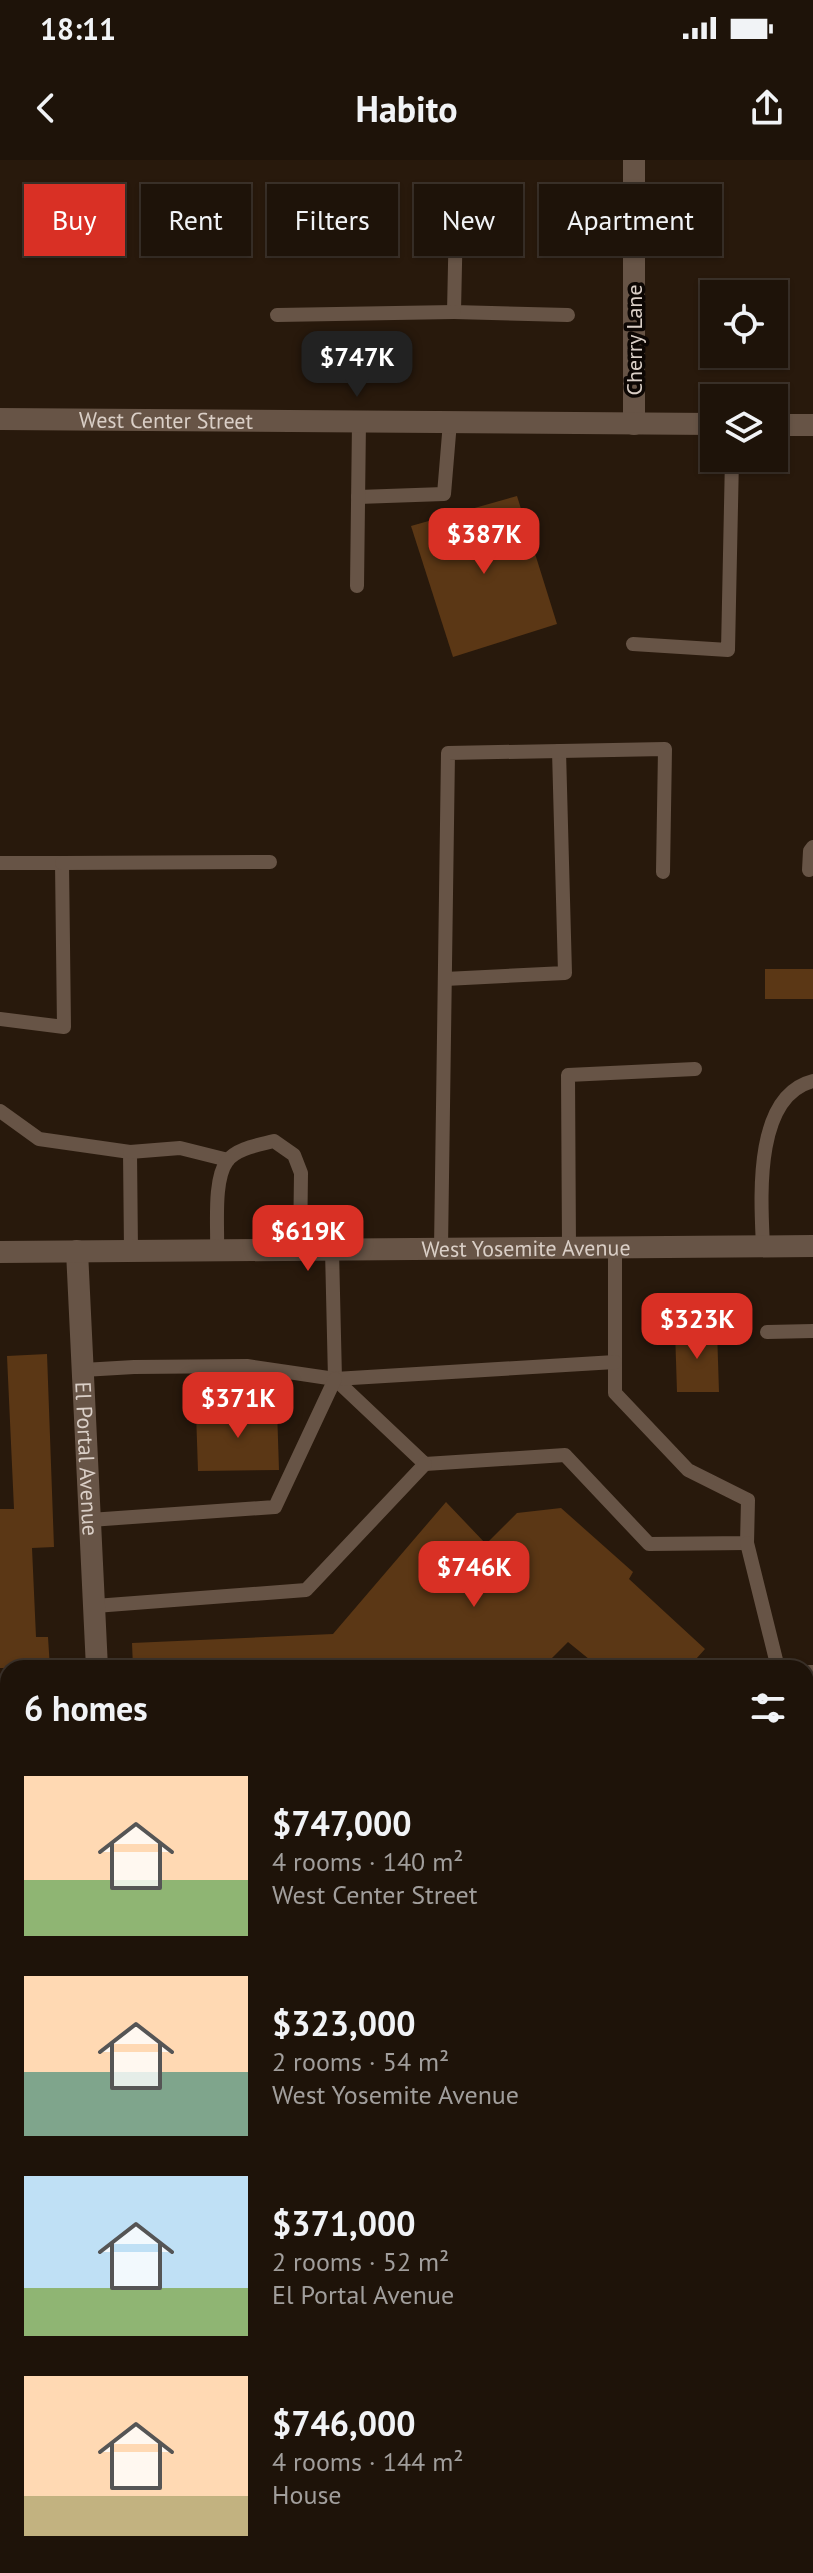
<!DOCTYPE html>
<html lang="en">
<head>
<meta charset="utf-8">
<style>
  body { margin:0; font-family:"PT Sans",sans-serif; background:#261c12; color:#f1f3f6; height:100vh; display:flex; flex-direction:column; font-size:30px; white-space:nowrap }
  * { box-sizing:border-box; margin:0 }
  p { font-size:26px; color:#a19e9c }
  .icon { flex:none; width:44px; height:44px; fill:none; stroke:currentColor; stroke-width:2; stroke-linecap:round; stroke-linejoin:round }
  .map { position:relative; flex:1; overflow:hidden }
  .details { position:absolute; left:0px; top:1500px; width:814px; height:914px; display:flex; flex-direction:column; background:#1e1309; border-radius:24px 24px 0 0; box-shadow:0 2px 6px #0004,0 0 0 2px #3c322a }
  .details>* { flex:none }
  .banner { position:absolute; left:24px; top:24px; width:766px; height:72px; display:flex; gap:16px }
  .fabs { position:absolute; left:700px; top:120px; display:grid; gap:16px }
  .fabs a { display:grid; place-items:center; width:88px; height:88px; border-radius:0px; background:#1e1309; box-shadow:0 2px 6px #0004,0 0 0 2px #3c322a; font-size:40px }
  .price { position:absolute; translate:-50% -68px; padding:0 18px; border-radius:16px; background:#d93025; color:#fff; font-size:26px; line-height:52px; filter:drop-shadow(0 2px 4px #0008) }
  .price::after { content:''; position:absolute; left:50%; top:48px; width:24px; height:18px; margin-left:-12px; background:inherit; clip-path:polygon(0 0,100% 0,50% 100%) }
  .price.active { background:#222; color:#fff }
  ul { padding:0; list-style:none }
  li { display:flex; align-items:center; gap:24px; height:200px; padding:0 24px }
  li span { display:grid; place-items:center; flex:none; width:224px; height:160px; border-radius:0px; color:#555 }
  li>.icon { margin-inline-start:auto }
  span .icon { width:96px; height:96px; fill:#fffc; stroke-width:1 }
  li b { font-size:34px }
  h2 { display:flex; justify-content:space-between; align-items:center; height:96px; padding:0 24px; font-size:34px }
  .pill { padding:0 28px; border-radius:0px; background:#1e1309; box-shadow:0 2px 6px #0004,0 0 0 2px #3c322a; font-size:28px; line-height:72px }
  .pill.active { background:#d93025; color:#fff }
  .status { display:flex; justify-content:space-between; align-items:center; height:56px; padding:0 40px; background:#1e1309; direction:ltr }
  .status svg { height:22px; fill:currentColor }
  header { display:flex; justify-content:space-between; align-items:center; height:104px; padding:0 24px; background:#1e1309; font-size:36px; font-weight:700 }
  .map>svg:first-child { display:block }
  .building { fill:#5b3715 }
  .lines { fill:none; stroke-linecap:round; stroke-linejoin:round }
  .service { stroke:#675446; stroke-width:14 }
  .minor { stroke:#675446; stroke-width:22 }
  .tertiary { stroke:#675446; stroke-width:22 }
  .secondary { stroke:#675446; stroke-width:22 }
  .labels { text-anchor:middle; stroke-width:7; stroke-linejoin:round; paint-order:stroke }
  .street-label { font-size:22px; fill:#dacfc7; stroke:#0c0603 }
</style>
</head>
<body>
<div class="status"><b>18:11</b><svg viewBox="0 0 49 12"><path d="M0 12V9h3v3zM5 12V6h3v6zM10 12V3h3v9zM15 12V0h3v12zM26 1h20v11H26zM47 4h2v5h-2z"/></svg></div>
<header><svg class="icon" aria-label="back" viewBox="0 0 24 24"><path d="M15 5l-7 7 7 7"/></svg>Habito<svg class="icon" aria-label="share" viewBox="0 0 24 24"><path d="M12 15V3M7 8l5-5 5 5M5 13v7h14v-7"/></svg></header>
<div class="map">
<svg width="813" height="2413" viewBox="0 0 813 2413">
  <rect width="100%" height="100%" fill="#28190c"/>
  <g class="building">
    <path d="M517,336l40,128 -104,33 -42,-131z"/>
    <rect x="765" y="809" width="48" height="30"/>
    <path d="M675,1170h42l2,62h-42z"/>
    <path d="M47,1194l7,193 -22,1 4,89h12l2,31h-50v-159h14l-7,-153z"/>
    <path d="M277,1249l2,61 -81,1 -2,-59z"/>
    <path d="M446,1342l40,42 31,-31 44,-5 72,64 -4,7 76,70 -17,19h-88l-32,-26 -26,26h-409l-1,-25 201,-9z"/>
  </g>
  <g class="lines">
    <g class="service">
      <path d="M456,58l-2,94 114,3"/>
      <path d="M277,155l177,-3"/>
      <path d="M358,337l86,-3 6,-72"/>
      <path d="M357,426l2,-164"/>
      <path d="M633,484l95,6 4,-192"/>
      <path d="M0,703h62l2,164 -64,-8"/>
      <path d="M62,703l208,-1"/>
      <path d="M809,710l1,-19 3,-4"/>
      <path d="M445,819l120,-6 -6,-222"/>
      <path d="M0,951l39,28 91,13 1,99"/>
      <path d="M130,992l50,-4 48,12"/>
      <path d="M763,1087c-2,-47 -10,-151 50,-166"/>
      <path d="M569,1088l-1,-173 127,-6"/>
      <path d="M441,1089l7,-496 217,-4 -2,123"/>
      <path d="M217,1090c1,-23 -4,-70 10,-89 10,-13 32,-16 47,-20l20,14 7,18 -1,77"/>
      <path d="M332,1090l3,129 90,85 140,-9 84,89 98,-1 1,-43 -60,-30 -73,-77v-145"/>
      <path d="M767,1172l46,-1"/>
      <path d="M83,1210l51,-3 113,-1 88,13 280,-17"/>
      <path d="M90,1360l185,-13 60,-128"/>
      <path d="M747,1383l31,125"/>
      <path d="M95,1446l211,-16 119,-126"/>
      <path d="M0,1628l8,-1"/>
      <path d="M0,1963h8"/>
    </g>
    <g class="minor">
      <path d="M634,264v-264"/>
      <path id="s1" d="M77,1091l20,417"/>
      <path d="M806,1516h7"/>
      <path d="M0,1798h8"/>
      <path d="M806,1895l7,5"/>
      <path d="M0,2126l8,-1"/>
      <path d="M0,2247l8,-16"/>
      <path d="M806,2353l7,-1"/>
      <path d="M784,2413l17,-4"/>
    </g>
    <g class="tertiary">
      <path id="s2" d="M0,259l714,5"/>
      <path d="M774,265h39"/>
    </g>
    <path class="secondary" id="s3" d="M0,1092l813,-6"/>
  </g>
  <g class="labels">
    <g class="street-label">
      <text transform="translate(634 180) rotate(-90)" y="8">Cherry Lane</text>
      <text dy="8" stroke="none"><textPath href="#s2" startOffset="166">West Center Street</textPath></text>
      <text dy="8" stroke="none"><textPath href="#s3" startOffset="526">West Yosemite Avenue</textPath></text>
      <text dy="8" stroke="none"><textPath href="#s1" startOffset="208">El Portal Avenue</textPath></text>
    </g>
  </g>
</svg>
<div class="fabs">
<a><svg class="icon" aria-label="locate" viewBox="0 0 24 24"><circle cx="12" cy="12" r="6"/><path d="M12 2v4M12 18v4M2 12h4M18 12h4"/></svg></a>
<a><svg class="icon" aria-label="layers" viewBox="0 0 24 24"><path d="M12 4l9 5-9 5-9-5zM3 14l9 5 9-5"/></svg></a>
</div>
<b class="price active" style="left:357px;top:239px">$747K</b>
<b class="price" style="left:484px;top:416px">$387K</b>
<b class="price" style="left:308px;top:1113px">$619K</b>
<b class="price" style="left:697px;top:1201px">$323K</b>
<b class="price" style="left:238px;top:1280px">$371K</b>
<b class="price" style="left:474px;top:1449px">$746K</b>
<div class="banner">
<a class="pill active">Buy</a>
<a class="pill">Rent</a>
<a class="pill">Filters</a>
<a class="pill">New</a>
<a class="pill">Apartment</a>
</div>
<section class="details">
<h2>6 homes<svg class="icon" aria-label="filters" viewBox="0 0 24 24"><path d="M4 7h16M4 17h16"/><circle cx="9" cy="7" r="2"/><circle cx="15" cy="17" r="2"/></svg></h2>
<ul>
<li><span style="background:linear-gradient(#ffd9b3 65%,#8fb573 0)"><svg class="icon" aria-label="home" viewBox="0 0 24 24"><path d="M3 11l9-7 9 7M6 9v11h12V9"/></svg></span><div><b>$747,000</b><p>4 rooms · 140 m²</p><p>West Center Street</p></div></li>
<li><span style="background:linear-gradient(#ffd9b3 60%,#7fa58c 0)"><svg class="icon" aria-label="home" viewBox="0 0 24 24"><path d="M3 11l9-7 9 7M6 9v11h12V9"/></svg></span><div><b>$323,000</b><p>2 rooms · 54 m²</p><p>West Yosemite Avenue</p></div></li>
<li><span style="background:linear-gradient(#bfe0f5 70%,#8fb573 0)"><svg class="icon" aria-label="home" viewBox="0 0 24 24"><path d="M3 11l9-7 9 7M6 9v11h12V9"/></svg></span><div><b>$371,000</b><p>2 rooms · 52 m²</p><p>El Portal Avenue</p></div></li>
<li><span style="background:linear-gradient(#ffd9b3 75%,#c2b280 0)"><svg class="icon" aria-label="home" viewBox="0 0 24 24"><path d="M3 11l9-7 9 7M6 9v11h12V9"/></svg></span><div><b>$746,000</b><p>4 rooms · 144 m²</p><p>House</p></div></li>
</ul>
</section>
</div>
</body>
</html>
